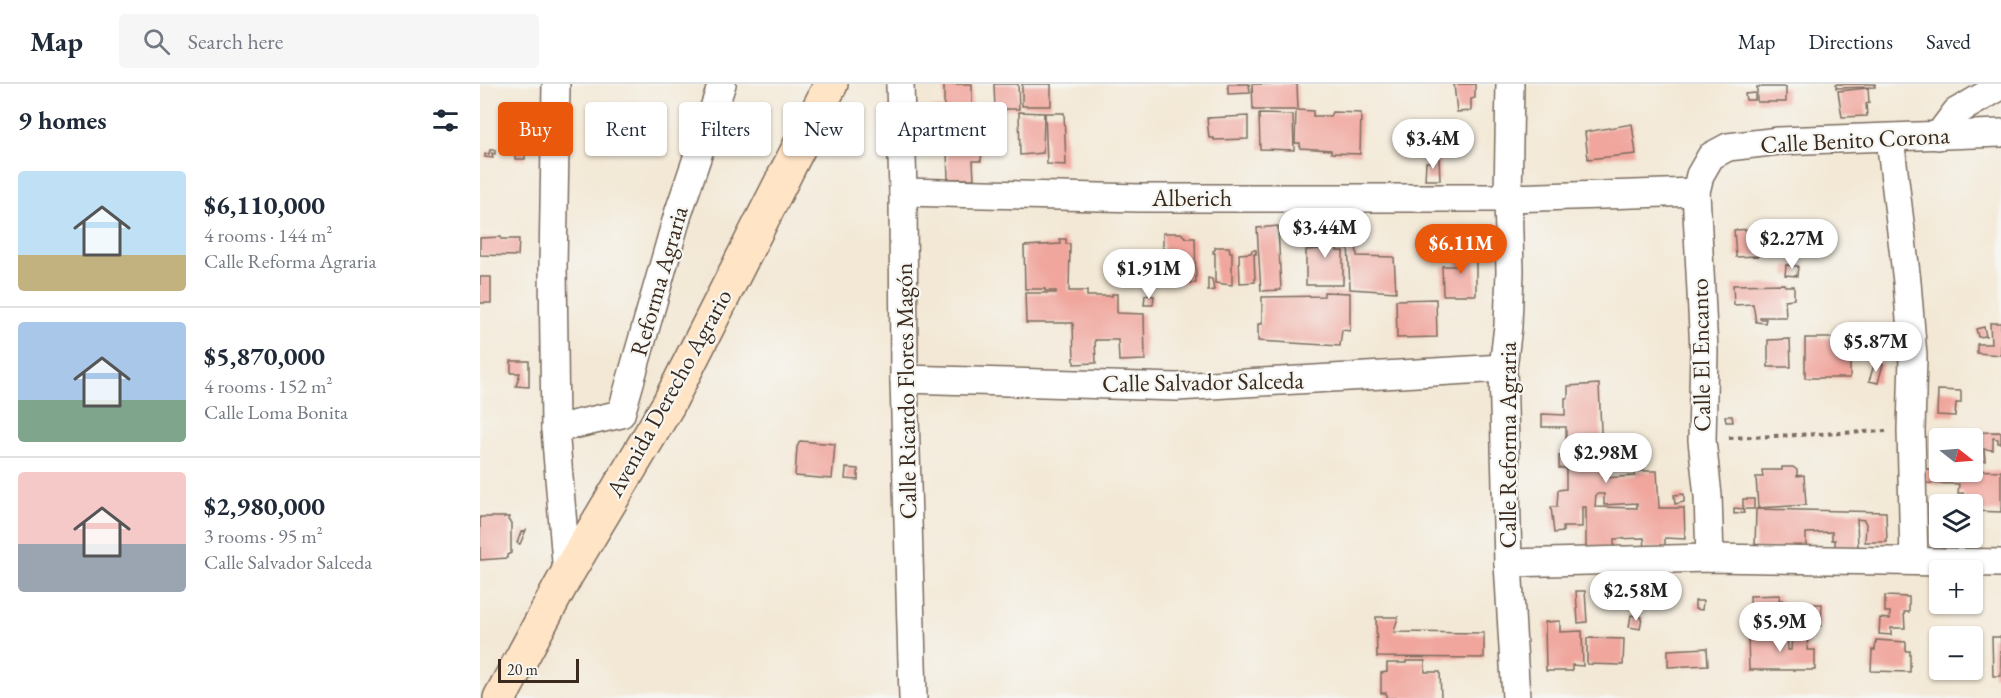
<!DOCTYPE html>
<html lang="en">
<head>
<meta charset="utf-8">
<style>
  body { margin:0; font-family:"EB Garamond",serif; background:#f6f6f7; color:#1f2937; height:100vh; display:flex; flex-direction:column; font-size:22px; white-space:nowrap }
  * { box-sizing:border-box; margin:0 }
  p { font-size:20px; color:#747a83 }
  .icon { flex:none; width:33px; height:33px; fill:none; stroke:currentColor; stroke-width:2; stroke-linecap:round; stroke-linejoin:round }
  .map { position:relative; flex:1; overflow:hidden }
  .details { display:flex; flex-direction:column; background:#fff; width:480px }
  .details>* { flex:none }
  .banner { position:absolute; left:18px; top:18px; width:570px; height:54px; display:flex; gap:12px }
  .needle { width:39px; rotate:107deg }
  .buttons { position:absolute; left:1449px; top:344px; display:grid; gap:12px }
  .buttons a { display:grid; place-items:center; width:54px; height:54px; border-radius:6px; background:#fff; box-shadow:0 2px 4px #0004; font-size:30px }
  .scale { position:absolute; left:18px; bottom:15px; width:81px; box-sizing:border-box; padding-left:6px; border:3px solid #3b2a1e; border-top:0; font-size:16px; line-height:21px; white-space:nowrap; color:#3b2a1e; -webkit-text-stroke:4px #f6f6f2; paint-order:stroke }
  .price { position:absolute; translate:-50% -51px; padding:0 14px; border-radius:21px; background:#fff; color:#222; font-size:20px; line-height:39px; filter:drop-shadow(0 2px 3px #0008) }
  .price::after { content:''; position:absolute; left:50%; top:36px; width:18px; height:14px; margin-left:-9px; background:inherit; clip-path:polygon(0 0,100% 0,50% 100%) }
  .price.on { background:#ea580c; color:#fff }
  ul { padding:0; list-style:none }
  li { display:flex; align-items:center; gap:18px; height:150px; padding:0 18px }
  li+li { border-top:2px solid #e0e1e3 }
  li span { display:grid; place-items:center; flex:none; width:168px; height:120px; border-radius:6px; color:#555 }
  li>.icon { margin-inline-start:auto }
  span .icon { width:72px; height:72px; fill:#fffc; stroke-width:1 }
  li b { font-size:26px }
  h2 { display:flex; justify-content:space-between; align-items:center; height:72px; padding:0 18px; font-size:26px }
  .pill { padding:0 21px; border-radius:6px; background:#fff; box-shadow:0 2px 4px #0004; font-size:21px; line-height:54px }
  .pill.on { background:#ea580c; color:#fff }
  header { display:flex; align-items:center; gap:36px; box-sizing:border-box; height:84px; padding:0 30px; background:#fff; border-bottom:2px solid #e0e1e3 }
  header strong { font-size:28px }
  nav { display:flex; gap:33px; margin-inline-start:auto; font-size:21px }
  .search { width:420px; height:54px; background:#f6f6f7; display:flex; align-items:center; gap:15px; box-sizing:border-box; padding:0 21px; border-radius:6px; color:#747a83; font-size:22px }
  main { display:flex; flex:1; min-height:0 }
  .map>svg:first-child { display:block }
  .building { fill:#f0a69d; fill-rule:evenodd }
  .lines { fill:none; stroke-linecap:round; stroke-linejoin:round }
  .street-casing { stroke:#7b6c5e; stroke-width:30 }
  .secondary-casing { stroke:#7b6c5e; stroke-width:36 }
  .path { stroke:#7b6c5e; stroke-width:4; stroke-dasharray:4.5 4.5; stroke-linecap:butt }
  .street { stroke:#fff; stroke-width:27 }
  .secondary { stroke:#ffe4c6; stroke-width:33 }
  .labels { text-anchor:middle; stroke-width:4.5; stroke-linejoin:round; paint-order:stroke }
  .street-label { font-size:24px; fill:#3b2a1e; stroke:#f6f6f2 }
</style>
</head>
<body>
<header>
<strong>Map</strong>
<div class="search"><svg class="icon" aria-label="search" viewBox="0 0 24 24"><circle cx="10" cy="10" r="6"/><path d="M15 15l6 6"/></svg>Search here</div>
<nav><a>Map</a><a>Directions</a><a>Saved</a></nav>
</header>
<main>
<section class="details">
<h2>9 homes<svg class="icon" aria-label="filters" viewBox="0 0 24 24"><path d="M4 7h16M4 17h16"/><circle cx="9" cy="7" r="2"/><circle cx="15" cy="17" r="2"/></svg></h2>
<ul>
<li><span style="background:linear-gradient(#bfe0f5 70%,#c2b280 0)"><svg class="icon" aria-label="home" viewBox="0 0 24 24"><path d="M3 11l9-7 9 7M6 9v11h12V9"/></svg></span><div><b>$6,110,000</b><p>4 rooms · 144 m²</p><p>Calle Reforma Agraria</p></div></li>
<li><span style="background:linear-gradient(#a9c7e8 65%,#7fa58c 0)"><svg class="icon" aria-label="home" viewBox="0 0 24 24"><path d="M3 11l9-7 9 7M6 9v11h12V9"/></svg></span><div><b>$5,870,000</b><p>4 rooms · 152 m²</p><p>Calle Loma Bonita</p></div></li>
<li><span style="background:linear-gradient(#f6c9c9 60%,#9aa5b1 0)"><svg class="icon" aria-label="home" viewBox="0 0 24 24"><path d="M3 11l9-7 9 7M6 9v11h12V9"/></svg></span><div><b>$2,980,000</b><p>3 rooms · 95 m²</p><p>Calle Salvador Salceda</p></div></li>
</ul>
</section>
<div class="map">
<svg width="1521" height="614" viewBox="0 0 1521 614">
  <rect width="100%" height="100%" fill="#f6f6f2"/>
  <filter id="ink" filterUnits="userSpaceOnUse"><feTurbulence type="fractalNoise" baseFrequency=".0167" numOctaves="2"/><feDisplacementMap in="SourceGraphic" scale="12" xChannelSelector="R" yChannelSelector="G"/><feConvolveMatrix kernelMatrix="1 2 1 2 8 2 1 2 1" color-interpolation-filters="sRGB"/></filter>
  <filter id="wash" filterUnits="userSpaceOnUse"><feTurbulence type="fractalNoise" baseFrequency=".008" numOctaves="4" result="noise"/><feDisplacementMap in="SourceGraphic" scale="24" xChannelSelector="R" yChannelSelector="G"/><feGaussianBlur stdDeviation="1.35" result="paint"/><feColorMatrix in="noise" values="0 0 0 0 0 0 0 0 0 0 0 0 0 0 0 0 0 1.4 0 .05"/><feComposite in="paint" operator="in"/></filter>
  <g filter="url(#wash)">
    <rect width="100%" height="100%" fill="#f3e8d5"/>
    <g id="blocks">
      <g class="building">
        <path d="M464,0h28v26l23,2v29h-4l-1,4h-7v-3h-10v7h9l-1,12h-8l1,18h-26l-1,-27h-20v-44h17z"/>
        <path d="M514,0h24l1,25h-24z"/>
        <rect x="542" y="0" width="29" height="22"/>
        <path d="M748,0h21l1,9 -22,1z"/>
        <path d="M772,0h45l1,26 15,1v5h17l2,-4 29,1 -1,41 -29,-1v-3l-31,-2v-5h-5l1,-33h-43z"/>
        <path d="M974,0h21v14l-4,1v12l-14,1z"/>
        <path d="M1356,0h39v3l-39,1z"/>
        <rect x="1277" y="3" width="29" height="15"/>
        <path d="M1388,4l1,15 -3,1 1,12 -25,1 -4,-26z"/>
        <path d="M1275,9v7h-9l-1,-6z"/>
        <path d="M539,28l25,1 -1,40 -23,2z"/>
        <path d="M565,29h19l2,52 -19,-1z"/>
        <path d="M779,30l34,1 1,35 -34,-1z"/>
        <path d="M768,32v23l-34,1v-2h-5l-2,-20z"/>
        <path d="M1152,40l4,30 -48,5 -3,-27z"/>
        <path d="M45,64v11h-10v-10z"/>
        <path d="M10,66h5v4l-3,-1 1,5 -8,-1v-3h4z"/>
        <path d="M959,74l1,22h-15l1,-18h8l-1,-3z"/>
        <path d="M840,138l17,1v28h6v34h-37v-35l14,-1 -2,-7h2z"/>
        <path d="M798,142l3,64 -20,1 -4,-63z"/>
        <path d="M1276,145v4l25,1 -1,20 -20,-2v-3h-2v7l-22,1 -2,-27z"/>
        <path d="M683,149h18l5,5h9l1,45h-33z"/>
        <path d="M21,153v2h18l-1,17 -38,-1v-17z"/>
        <path d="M580,155h6v5h4l-1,47h18v5h25v-2h5v19l27,1 1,46 -26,1 -1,-21h-23l1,23 -22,1 -1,-41h-47l-1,-30h31v-2h-11v-2h-20l-1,-43 37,-2z"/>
        <path d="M876,157l1,15 37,1 2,35 -46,-3 -2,-47z"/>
        <path d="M735,163h14l1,5h2v33l-17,-2v-30h-2v-2l2,-1z"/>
        <path d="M976,165h20v46h-33l-1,-29h15z"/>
        <path d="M772,166h4v4h-2l1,28 -15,1 -1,-29 12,-1z"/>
        <path d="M1306,181l12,1 -1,10 -12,-1z"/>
        <rect x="0" y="193" width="11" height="26"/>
        <path d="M728,194l4,1 2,11 -6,1z"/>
        <path d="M1304,200l1,2h9v13l-9,1 1,17h-26v2h6l-1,4 -9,-1 -3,-18 -19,1 -1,-20z"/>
        <path d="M844,208l26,1v38l-8,-1 -2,16 -82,-5v-17h4v-27l62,-1z"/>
        <path d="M665,211l9,1 -1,9h-9z"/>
        <path d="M956,215l1,38 -40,1 -1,-38z"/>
        <path d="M1510,239h11v32l-24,-2v-9h14z"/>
        <path d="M1504,243l2,9 -8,1 -2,-8z"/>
        <rect x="1325" y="254" width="45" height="40"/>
        <path d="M1310,255l1,28h-23v-27z"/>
        <path d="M31,277h18v26l-13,-1 4,-13h-9z"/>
        <path d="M1395,278l8,2 -5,19 -9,-2z"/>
        <path d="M1119,300l4,94 32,-2v-5h22l2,37h25l1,31 -20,-1v10h-20l-1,-10 -30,1v9l-28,-1v-40h-4v20h-19v5l-9,1 -3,-26h6l1,-17 8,-1v-21h-7v-12l7,-1v-28h-24v-13l23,1v-17h3v-12zM1116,410h8v11l33,-2v5l-42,-1z"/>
        <path d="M1458,306l23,1v12h-5l-1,13 -18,-1z"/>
        <path d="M1245,332h7l1,6h-7z"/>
        <path d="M1521,348v11h-3v-4l-5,-1v12l-9,-1 1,12h-13v-23h-24v-5z"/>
        <path d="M320,357l35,3 -3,35 -37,-3 2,-29z"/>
        <path d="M1302,383h11l4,3v6l7,-1 2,30 -48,3 -2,-31h7l-1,-7h20z"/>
        <path d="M366,384l12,1v11l-13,-1z"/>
        <path d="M1445,385l76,2v41l-29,-1v-7h-9v-11h-5l1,-9 -33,-1z"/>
        <path d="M1204,410v8l-9,2 -1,-9z"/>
        <rect x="1263" y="415" width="11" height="10"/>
        <path d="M1254,424l9,1 1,4 -10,1z"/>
        <path d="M1276,425l130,3 1,30h-22l1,-18 -2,-4 -7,-1 1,29h-23v-8h-3v-8l-26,1v17l-51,-1z"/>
        <path d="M1455,427h5v26h29v11h-34z"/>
        <path d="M0,433h29l-1,3 3,3v30l-4,2v3l-27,2z"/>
        <path d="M46,446l-6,14 -3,-1 4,-11z"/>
        <path d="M1096,507h9l2,31 -9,1z"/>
        <path d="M1300,511l-1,5h4l1,13 -4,1v10l-29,1 -1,-29z"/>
        <path d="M1405,512l24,1v15h-5l1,16h-14v7l-12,-1 1,-16 10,1v-7h-5z"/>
        <path d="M1215,517h8l-1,9 -7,-1z"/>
        <path d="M1312,520h30l-1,22h-29z"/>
        <path d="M1151,531l11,2 -2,12 -11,-2z"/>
        <path d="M896,533h22l-4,15 90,1v25l-107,-1z"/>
        <path d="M1080,537v11l22,-1 1,35 -11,-1v6h-26l-1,-49z"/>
        <path d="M1298,547h9l1,19h3l1,-15h16l-1,15h8v20h-66l-1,-34h30z"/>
        <path d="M1512,553h9v39h-8z"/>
        <path d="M1107,554l37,1 -1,26 -36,-1z"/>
        <path d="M1396,556l30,2v9h4v21l-39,-1 1,-21h3z"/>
        <path d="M1227,564l1,17 -40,2v-17z"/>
        <path d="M926,577h19v11h15l1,26h-55v-5h-5v-20l6,-1v-9h19z"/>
      </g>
    </g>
  </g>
  <g filter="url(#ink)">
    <use href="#blocks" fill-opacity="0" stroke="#7b6c5e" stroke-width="1.5"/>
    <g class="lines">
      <defs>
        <g id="street">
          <path d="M76,0l-3,183 2,162 12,145"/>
          <path d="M420,0l3,108 1,187 9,319"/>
          <path d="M1030,0l-2,114 2,73 -2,55 -5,42 5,195 8,135"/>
          <path d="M1458,52l18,-24 45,-26"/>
          <path d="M1410,54l17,144 6,74 -2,74 3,130"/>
          <path d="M423,108l237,6h368l188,-6"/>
          <path d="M424,295l273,8 326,-19"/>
          <path d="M75,345l66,-15 57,-200 44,-130"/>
          <path d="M1230,474l-2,-62 -6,-56 2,-89 -8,-159 4,-17 11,-19 17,-9 51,-6 222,-8"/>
          <path d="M1028,479l202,-5 291,5"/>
        </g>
        <path id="secondary" d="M20,614l67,-124 101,-169 163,-321"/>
      </defs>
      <use href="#street" class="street-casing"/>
      <use href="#secondary" class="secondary-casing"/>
      <path class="path" d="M1249,354l157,-7"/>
      <use href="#street" class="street"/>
      <use href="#secondary" class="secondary"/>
    </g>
  </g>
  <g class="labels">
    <g class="street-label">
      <text transform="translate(1375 56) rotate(-3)" y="8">Calle Benito Corona</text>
      <text x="712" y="122">Alberich</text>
      <text transform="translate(179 197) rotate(-74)" y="8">Reforma Agraria</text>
      <text transform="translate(1221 271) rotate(-91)" y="8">Calle El Encanto</text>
      <text transform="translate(723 298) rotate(-1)" y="8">Calle Salvador Salceda</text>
      <text transform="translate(426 307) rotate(-91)" y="8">Calle Ricardo Flores Magón</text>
      <text transform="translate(189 309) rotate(-61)" y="8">Avenida Derecho Agrario</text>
      <text transform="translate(1028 361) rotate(-90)" y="8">Calle Reforma Agraria</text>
    </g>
  </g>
</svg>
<div class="buttons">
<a><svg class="needle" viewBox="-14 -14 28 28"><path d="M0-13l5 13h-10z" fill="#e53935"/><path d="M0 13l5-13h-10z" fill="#747a83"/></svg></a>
<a><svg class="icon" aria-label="layers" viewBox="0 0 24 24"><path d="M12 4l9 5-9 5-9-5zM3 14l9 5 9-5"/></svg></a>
<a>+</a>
<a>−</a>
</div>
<div class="scale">20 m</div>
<b class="price" style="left:953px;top:86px">$3.4M</b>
<b class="price" style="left:845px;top:175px">$3.44M</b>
<b class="price" style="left:1312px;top:186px">$2.27M</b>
<b class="price on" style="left:981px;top:191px">$6.11M</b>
<b class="price" style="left:669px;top:216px">$1.91M</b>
<b class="price" style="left:1396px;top:289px">$5.87M</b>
<b class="price" style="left:1126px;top:400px">$2.98M</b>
<b class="price" style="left:1156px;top:538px">$2.58M</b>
<b class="price" style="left:1300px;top:569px">$5.9M</b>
<div class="banner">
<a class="pill on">Buy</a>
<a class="pill">Rent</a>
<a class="pill">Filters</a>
<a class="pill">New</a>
<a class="pill">Apartment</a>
</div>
</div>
</main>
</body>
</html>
